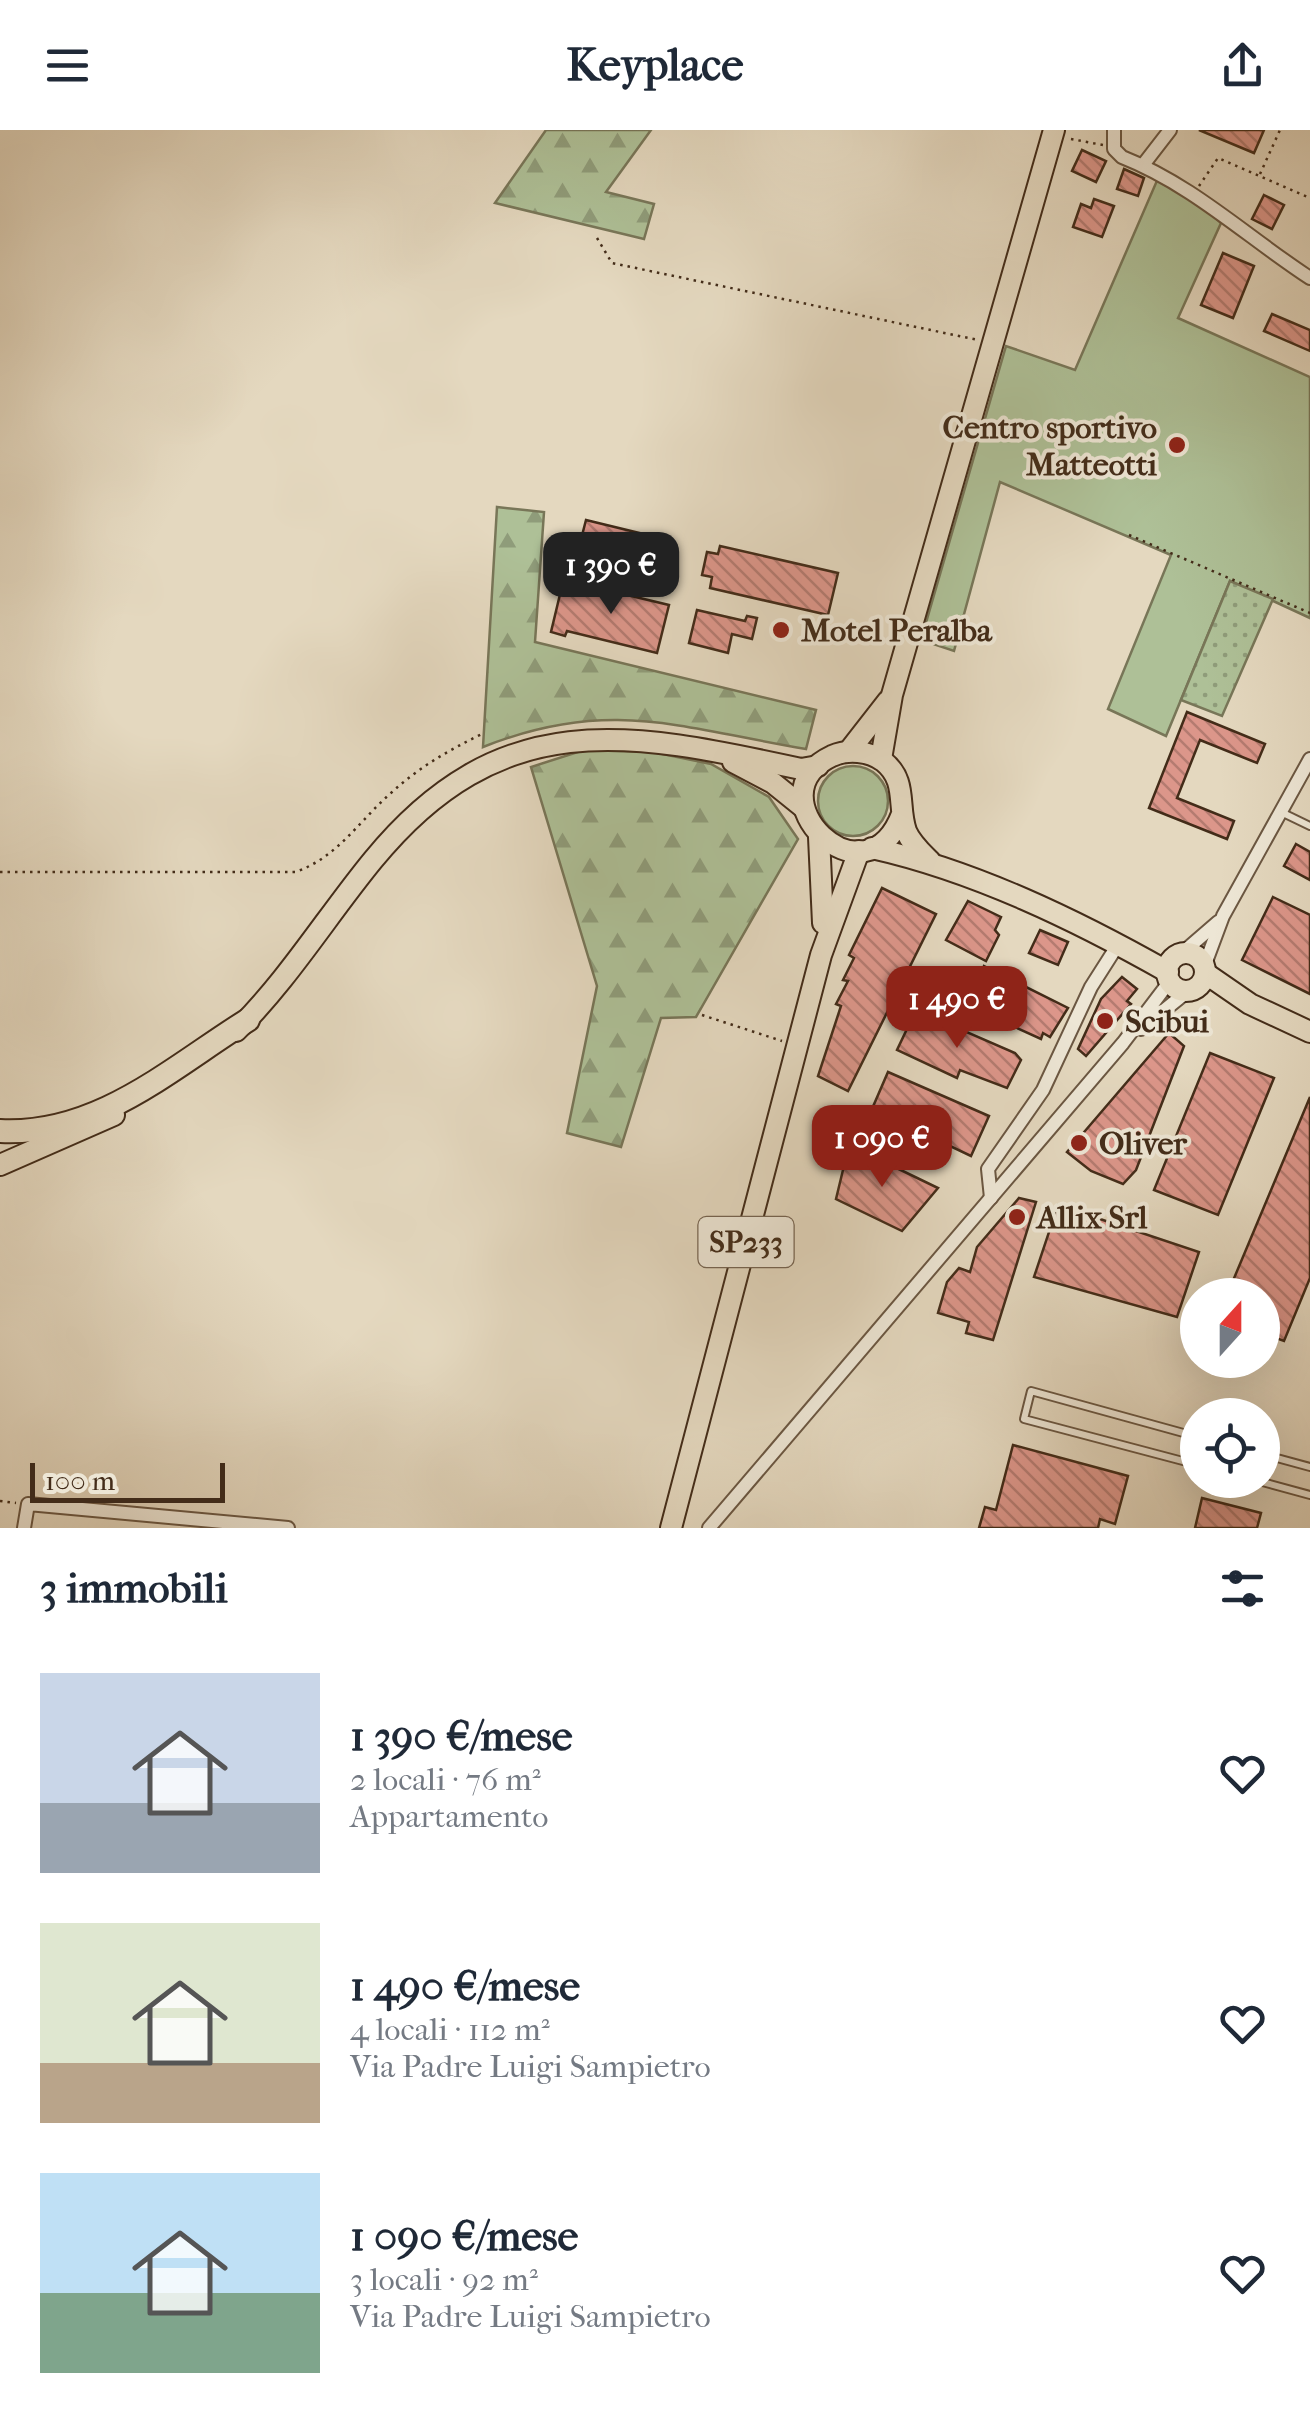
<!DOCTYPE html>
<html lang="it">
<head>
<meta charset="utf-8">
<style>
  body { margin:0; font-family:"IM FELL French Canon",serif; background:#f6f6f7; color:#1f2937; height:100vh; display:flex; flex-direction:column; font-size:38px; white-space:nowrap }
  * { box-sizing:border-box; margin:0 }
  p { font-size:32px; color:#747a83 }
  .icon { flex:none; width:55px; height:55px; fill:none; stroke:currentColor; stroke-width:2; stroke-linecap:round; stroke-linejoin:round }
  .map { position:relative; height:1398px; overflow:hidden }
  .side { display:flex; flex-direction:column; background:#fff; flex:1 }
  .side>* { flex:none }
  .needle { width:65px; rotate:21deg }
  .tools { position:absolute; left:1180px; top:1148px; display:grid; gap:20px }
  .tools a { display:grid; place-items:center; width:100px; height:100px; border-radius:50%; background:#fff; box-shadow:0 10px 40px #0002; font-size:50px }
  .scale { position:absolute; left:30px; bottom:25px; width:195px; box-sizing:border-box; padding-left:10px; border:5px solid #432c19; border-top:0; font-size:28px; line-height:35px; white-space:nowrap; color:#432c19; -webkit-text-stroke:8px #ede6d5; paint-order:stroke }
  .price { position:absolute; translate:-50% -85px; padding:0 22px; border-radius:20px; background:#8f2418; color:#fff; font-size:32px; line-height:65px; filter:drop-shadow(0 2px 5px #0008) }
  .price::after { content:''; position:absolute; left:50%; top:60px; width:30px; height:22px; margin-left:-15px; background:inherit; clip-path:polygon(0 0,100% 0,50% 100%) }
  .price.active { background:#222; color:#fff }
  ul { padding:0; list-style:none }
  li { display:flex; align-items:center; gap:30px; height:250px; padding:0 40px }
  li span { display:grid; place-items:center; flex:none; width:280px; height:200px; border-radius:0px; color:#555 }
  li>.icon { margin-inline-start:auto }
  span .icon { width:120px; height:120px; fill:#fffc; stroke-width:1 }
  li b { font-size:42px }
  h2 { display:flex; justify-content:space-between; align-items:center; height:120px; padding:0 40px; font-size:42px }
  header { display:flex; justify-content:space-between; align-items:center; height:130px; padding:0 40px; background:#fff; font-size:45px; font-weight:800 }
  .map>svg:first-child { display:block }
  .grass { fill:#aec097; stroke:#787658; stroke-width:2.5 }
  .forest { fill:url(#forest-firs); stroke:#787658; stroke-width:2.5 }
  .park { fill:url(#park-dots); stroke:#787658; stroke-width:2.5 }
  .building { fill:url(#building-back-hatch); stroke:#432c19; stroke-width:2.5 }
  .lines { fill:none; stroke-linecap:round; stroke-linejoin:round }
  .lane-casing { stroke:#6b5742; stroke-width:10 }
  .street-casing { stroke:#6b5742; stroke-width:16 }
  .primary-casing { stroke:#432c19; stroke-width:24 }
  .highway-casing { stroke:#432c19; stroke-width:26 }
  .path { stroke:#432c19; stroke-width:2.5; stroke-dasharray:2.5 5; stroke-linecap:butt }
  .lane { stroke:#ede6d5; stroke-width:6 }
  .street { stroke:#ede6d5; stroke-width:12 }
  .primary { stroke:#e4d8bf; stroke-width:20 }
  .highway { stroke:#e4d8bf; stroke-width:22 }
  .poi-dot { fill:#8f2418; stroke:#ede6d5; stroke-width:4 }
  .labels { text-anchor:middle; stroke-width:8; stroke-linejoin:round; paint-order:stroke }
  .shield { fill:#ede6d5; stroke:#766451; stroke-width:2.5 }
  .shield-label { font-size:30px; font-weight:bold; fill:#432c19 }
  .poi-label { font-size:32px; font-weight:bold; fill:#432c19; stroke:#ede6d5; text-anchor:start }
</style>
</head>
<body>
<header><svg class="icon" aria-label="menu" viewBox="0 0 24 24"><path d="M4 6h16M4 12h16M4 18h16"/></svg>Keyplace<svg class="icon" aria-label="share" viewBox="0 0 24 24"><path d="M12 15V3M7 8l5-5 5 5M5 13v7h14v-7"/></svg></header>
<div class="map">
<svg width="1310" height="1398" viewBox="0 0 1310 1398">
  <defs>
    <pattern id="forest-firs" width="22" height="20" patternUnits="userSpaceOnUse" patternTransform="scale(2.5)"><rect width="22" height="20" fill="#aec097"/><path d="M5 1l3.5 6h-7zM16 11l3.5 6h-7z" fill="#8f9c7a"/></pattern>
    <pattern id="park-dots" width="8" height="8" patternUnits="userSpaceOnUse" patternTransform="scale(2.5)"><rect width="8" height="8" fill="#aec097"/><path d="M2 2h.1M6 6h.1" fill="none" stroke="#8f9c7a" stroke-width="1.8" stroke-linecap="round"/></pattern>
    <pattern id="building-back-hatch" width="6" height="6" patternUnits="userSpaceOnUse" patternTransform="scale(2.5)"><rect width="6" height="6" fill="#dc968a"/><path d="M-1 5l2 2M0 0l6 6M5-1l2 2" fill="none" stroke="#b47b70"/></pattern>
  </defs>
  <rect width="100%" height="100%" fill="#e4d8bf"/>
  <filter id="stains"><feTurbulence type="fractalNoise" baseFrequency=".002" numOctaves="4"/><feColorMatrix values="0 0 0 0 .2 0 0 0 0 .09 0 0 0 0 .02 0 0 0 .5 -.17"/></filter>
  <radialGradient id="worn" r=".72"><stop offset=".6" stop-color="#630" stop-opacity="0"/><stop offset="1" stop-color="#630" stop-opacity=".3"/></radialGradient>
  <g class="grass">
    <path d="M1159,46l39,25 23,22 -43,95 132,59v241l-80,-37 -64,155 -58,-27 63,-154 -171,-73 -46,169 -33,-11 85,-294 69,24z"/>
    <circle cx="853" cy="671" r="35"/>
  </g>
  <g class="forest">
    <path d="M546,0h105l-45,62 48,12 -10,35 -149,-36z"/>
    <path d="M497,377l47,5 -9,130 281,68 -10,39c-125,-21 -197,-52 -323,-2z"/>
    <path d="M584,620l69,2 58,12 58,33 29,42 -102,178 -35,1 -40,129 -54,-14 30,-147 -66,-219z"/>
  </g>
  <path class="park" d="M1230,451l43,18 -51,117 -41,-16z"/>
  <g class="building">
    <path d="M1199,0h65l-10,23z"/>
    <path d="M1082,20l24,11 -10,21 -24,-11z"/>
    <path d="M1124,39l20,9 -6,18 -21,-7z"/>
    <path d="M1264,65l20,10 -12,24 -20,-10z"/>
    <path d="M1094,69l20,7 -12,31 -29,-10 8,-23 10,4z"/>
    <path d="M1223,123l31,13 -21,52 -32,-13z"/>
    <path d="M1272,184l38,16v21l-46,-20z"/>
    <path d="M586,390l82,20 -4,17 -7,-1 -4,17 -76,-18z"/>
    <path d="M720,416l118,27 -10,42 -118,-27 2,-11 -10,-2 5,-23 11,2z"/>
    <path d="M577,453l92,22 -12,48 -90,-22 -2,5 -14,-4 11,-46 14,4z"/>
    <path d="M697,480l48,11 2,-5 10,2 -5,21 -20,-5 -4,19 -39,-10z"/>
    <path d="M1187,582l78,32 -8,19 -57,-23 -23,58 57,23 -7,18 -78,-31z"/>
    <path d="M1296,714l14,8v28l-26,-14z"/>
    <path d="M882,758l54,26 -88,177 -30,-15 23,-70 -5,-2 12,-23 -5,-1 11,-22 -5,-3z"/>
    <path d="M1273,767l37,18v79l-68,-34z"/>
    <path d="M968,771l33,16 -6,13 4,5 -13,26 -40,-21z"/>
    <path d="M1040,800l28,12 -10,23 -29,-12z"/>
    <path d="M984,836l84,42 -18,29 -7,-4 -2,6 -74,-34z"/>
    <path d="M1122,847l15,12 -10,12 4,3 -45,52 -8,-7 23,-50z"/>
    <path d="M916,880l99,43 6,7 -14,28 -47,-18 -3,8 -60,-28z"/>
    <path d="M1169,903l15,13 -48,124 -13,14 -32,-13 -24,-19z"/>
    <path d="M1210,923l64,25 -56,137 -64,-25z"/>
    <path d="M888,942l101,44 -18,40 -99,-47z"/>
    <path d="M1310,967v181l-26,63 -22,-8v-38h-35z"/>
    <path d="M849,1015l89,43 -36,43 -66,-32z"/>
    <path d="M1019,1068l17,4 -43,138 -27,-7 3,-11 -31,-9 9,-31 12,-14 11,4 7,-25z"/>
    <path d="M1058,1075l141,47 -22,65 -143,-40z"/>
    <path d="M1013,1315l115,31 -13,48 -15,-5 -2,9h-119l6,-21 11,3z"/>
    <path d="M1202,1368l59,15 -4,15h-62z"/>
  </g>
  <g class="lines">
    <defs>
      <g id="lane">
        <path d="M1283,683l27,13"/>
        <path d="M1198,1307l-167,-46 -7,28 174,46"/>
        <path d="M1262,1324l48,13"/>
        <path d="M1255,1350l55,15"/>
      </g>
      <g id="street">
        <path d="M1114,0v19l8,8c71,28 125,80 188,121"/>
        <path d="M1143,35l27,-35"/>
        <path d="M1181,824l37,-32"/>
        <path d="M1204,837l19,-51 87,-157"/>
        <path d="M1141,899l47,-38"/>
        <path d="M991,1068l-3,-29 55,-79 48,-103 28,-44"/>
        <path d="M24,1398l4,-24 260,24"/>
        <path d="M709,1398l414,-485 47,-62"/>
      </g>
      <g id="primary">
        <path d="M849,621l39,-50"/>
        <path d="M881,629l11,-64 162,-565"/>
        <path d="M733,632l40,21 31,25"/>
        <path d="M902,684c-37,97 -153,-19 -70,-58 16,-7 37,-5 51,5 25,20 14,44 23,70 5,12 15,21 24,30"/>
        <path d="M819,707l4,86"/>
        <path d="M872,718c103,23 204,72 296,124"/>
        <circle cx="1186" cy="842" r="19"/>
        <path d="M1205,843l45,31 60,28"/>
        <path d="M236,901c52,-51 91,-115 137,-171 127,-155 254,-129 428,-91l17,-3"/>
        <path d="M0,1035l114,-50"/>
        <path d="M671,1398l150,-573 38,-104"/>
      </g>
      <path id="highway" d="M0,1001c98,5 171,-63 248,-111"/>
    </defs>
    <use href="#lane" class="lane-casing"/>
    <use href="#street" class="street-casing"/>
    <use href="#primary" class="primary-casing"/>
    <use href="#highway" class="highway-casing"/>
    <g class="path">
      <path d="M1071,9l32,6"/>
      <path d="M1260,44l20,-44"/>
      <path d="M1199,56l19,-28 92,40"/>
      <path d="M597,108l15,25 366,77"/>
      <path d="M1129,405l181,78"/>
      <path d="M0,742h295c42,-14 63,-50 96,-79 28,-26 58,-43 93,-60"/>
      <path d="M702,885l80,26"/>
      <path d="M0,1371l16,2"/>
    </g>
    <use href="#lane" class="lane"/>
    <use href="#street" class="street"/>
    <use href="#primary" class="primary"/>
    <use href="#highway" class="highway"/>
  </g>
  <g class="poi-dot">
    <circle cx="1177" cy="315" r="10"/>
    <circle cx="781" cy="500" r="10"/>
    <circle cx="1105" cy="891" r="10"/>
    <circle cx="1079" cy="1013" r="10"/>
    <circle cx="1017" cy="1087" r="10"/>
  </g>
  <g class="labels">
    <rect class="shield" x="698.5" y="1087" width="95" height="50" rx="8"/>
    <g class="shield-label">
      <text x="746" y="1122">SP233</text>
    </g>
    <g class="poi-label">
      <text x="1157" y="308" text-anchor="end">Centro sportivo<tspan x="1157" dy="37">Matteotti</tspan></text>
      <text x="801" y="511">Motel Peralba</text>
      <text x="1125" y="902">Scibui</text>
      <text x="1099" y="1024">Oliver</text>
      <text x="1037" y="1098">Allix Srl</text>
    </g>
  </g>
  <rect width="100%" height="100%" filter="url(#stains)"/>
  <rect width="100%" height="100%" fill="url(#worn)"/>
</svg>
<div class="tools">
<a><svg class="needle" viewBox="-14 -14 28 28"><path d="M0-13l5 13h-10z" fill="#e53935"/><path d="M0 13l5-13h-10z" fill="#747a83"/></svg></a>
<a><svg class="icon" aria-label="locate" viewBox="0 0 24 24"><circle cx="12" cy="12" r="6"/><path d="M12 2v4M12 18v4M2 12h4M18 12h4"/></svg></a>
</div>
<div class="scale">100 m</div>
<b class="price active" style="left:611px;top:487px">1 390 €</b>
<b class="price" style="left:957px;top:921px">1 490 €</b>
<b class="price" style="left:882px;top:1060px">1 090 €</b>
</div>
<section class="side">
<h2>3 immobili<svg class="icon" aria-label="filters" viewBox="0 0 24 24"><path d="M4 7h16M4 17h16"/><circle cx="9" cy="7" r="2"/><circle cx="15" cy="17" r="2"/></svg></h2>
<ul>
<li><span style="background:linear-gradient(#c9d6e8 65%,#9aa5b1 0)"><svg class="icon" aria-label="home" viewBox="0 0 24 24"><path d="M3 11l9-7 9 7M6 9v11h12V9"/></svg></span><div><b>1 390 €/mese</b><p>2 locali · 76 m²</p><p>Appartamento</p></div><svg class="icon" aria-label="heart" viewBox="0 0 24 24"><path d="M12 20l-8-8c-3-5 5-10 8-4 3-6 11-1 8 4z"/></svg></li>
<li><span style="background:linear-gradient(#dfe7d0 70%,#b9a48a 0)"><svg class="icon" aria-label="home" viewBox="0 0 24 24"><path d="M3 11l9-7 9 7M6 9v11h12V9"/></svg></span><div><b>1 490 €/mese</b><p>4 locali · 112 m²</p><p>Via Padre Luigi Sampietro</p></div><svg class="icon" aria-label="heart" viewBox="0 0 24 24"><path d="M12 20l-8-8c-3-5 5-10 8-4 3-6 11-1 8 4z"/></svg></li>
<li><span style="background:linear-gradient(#bfe0f5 60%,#7fa58c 0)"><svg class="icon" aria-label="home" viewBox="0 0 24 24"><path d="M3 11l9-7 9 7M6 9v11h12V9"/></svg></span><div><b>1 090 €/mese</b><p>3 locali · 92 m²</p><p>Via Padre Luigi Sampietro</p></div><svg class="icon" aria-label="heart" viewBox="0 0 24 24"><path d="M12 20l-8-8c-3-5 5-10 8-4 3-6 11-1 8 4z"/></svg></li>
</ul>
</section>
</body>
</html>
